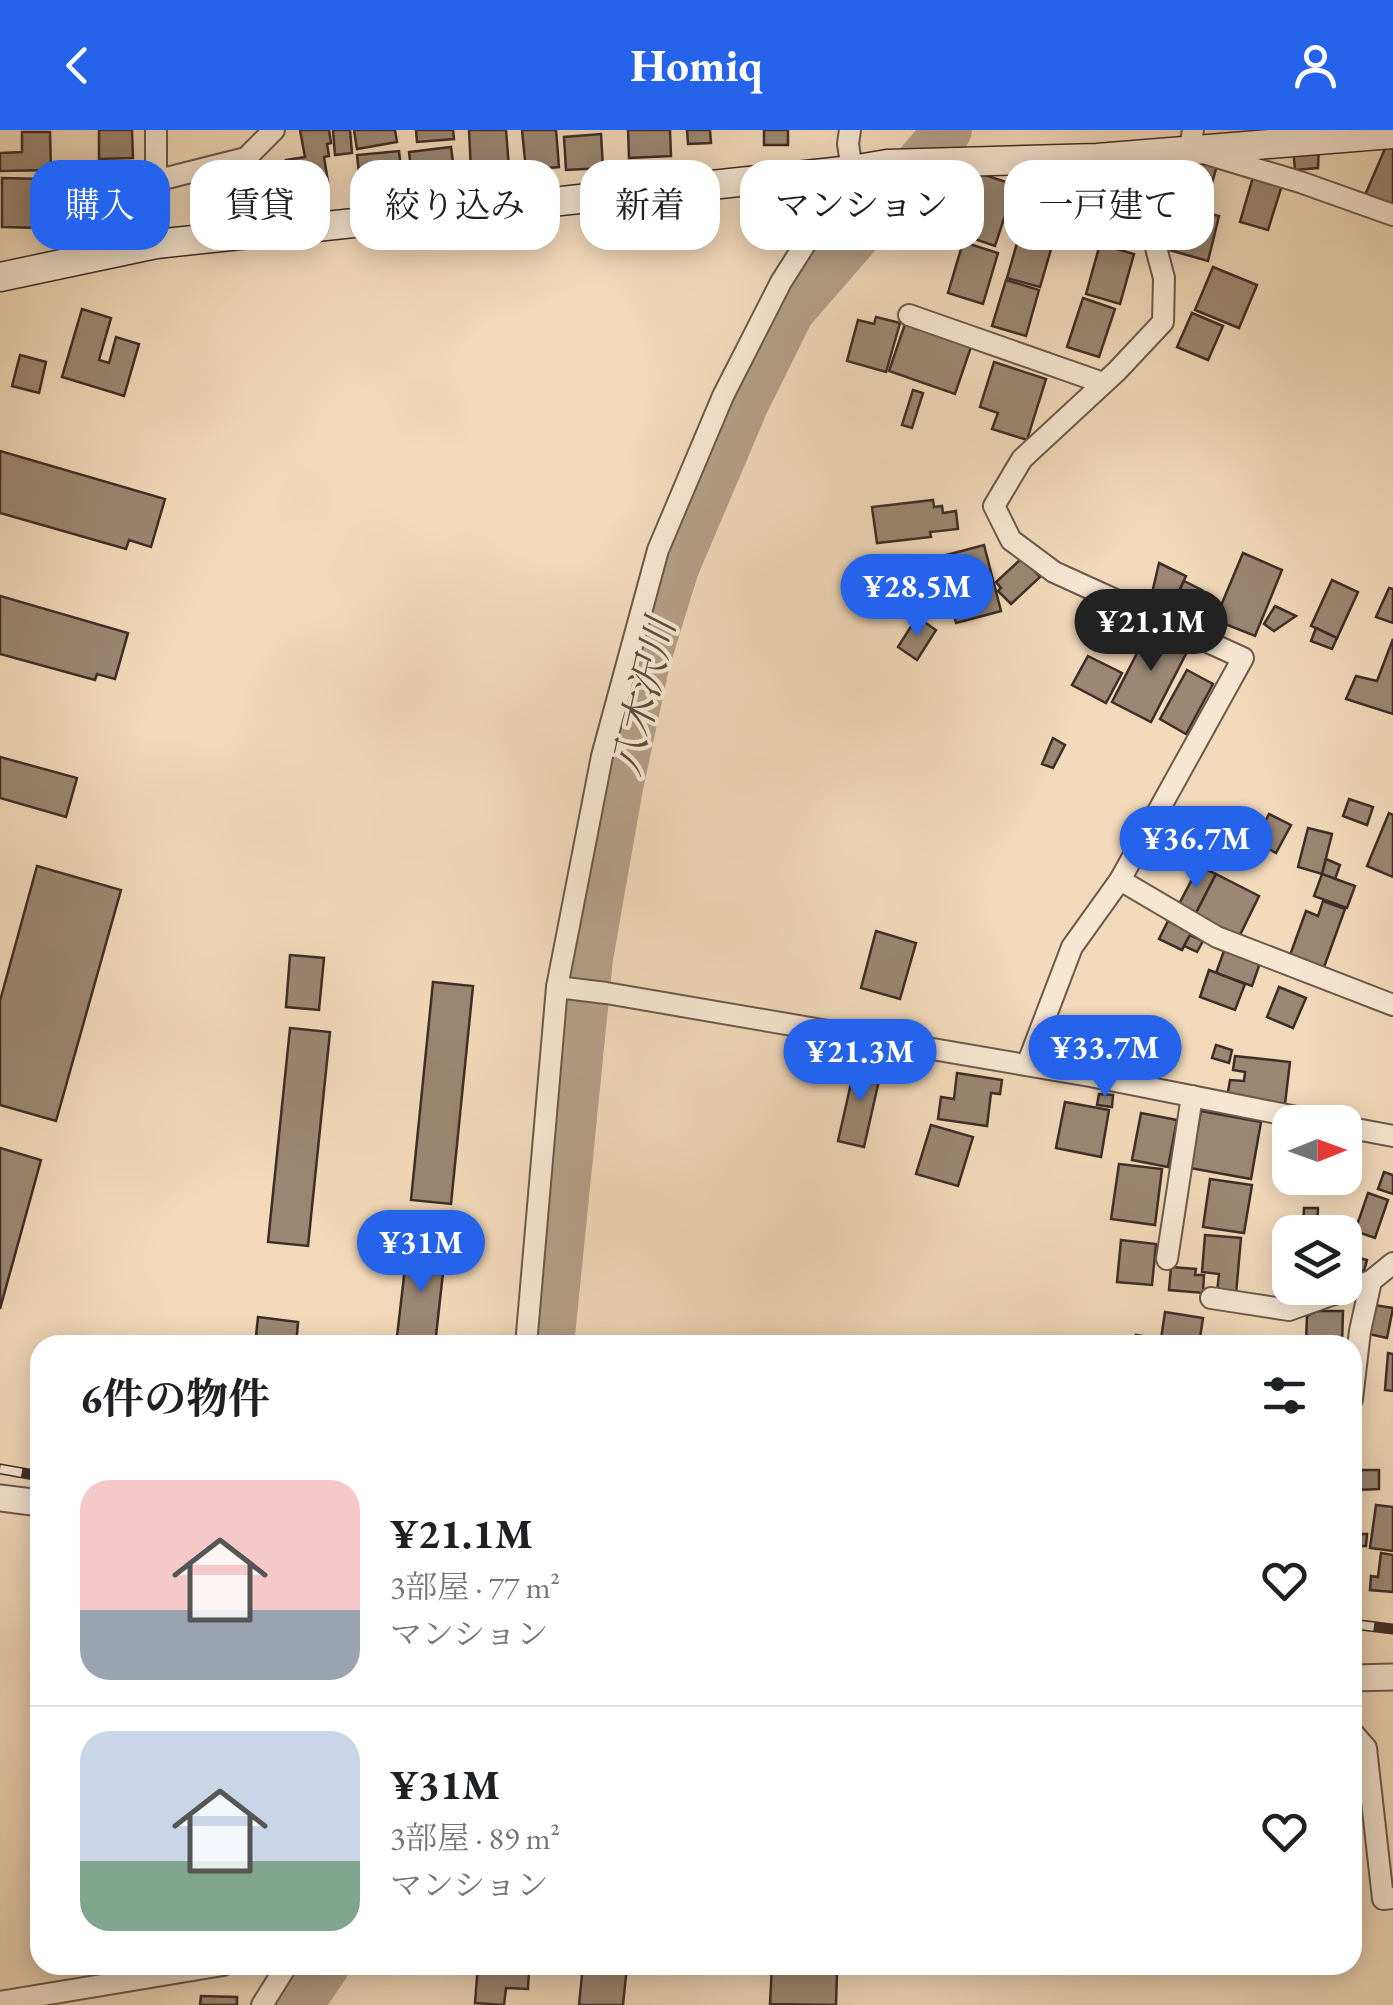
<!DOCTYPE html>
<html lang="ja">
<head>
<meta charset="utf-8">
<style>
  body { margin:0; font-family:"EB Garamond","Noto Serif JP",serif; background:#f6f6f6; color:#202124; height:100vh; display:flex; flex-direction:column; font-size:38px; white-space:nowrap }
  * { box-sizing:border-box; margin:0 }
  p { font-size:32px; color:#757577 }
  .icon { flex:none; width:55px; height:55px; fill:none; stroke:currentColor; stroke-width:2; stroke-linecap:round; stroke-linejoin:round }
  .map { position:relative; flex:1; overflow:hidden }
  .sheet { position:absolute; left:30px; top:1205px; width:1332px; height:640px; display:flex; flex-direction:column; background:#fff; border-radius:30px; box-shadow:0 5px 25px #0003 }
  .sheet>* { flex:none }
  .top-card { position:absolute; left:30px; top:30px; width:1335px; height:90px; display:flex; gap:20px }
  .needle { width:65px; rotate:89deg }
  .fabs { position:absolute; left:1272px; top:975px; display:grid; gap:20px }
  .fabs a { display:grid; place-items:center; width:90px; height:90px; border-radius:20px; background:#fff; box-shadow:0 5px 25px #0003; font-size:50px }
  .price { position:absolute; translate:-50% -85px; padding:0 22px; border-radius:35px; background:#2563eb; color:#fff; font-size:32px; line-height:65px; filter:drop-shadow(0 2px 5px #0008) }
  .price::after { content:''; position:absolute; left:50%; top:60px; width:30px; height:22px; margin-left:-15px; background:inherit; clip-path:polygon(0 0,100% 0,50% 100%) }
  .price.active { background:#222; color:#fff }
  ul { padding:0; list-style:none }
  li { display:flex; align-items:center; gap:30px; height:250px; padding:0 50px }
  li+li { border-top:2px solid #e0e0e0 }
  li span { display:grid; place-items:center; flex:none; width:280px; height:200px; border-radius:30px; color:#555 }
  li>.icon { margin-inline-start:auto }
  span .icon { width:120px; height:120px; fill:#fffc; stroke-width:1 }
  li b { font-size:42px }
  h2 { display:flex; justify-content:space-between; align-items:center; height:120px; padding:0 50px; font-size:42px }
  .chip { padding:0 35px; border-radius:30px; background:#fff; box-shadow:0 5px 25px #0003; font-size:35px; line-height:90px }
  .chip.active { background:#2563eb; color:#fff }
  header { display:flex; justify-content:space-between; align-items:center; height:130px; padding:0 50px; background:#2563eb; color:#fff; font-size:45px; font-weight:700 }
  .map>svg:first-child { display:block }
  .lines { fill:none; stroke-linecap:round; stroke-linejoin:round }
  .river { stroke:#b49f88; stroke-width:48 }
  .building { fill:#9b8773; stroke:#3e2e28; stroke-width:2.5 }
  .minor-casing { stroke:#6b594c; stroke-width:24 }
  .tertiary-casing { stroke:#6b594c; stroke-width:29 }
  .secondary-casing { stroke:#3e2e28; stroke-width:31 }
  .minor { stroke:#f6e6d2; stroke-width:20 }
  .tertiary { stroke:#f6e6d2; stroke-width:25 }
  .secondary { stroke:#f6e6d2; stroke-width:28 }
  .rail-casing { stroke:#3e2e28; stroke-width:11 }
  .rail { stroke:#f6e6d2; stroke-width:8; stroke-dasharray:22; stroke-linecap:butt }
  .labels { text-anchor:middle; stroke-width:8; stroke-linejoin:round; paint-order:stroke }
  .water-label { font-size:40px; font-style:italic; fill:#5c4a40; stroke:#f6e6d2 }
</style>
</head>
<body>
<header><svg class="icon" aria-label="back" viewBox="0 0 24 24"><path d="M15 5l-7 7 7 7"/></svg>Homiq<svg class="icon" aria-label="person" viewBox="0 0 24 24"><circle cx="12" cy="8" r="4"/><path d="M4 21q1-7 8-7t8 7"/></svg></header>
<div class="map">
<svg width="1393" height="1875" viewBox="0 0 1393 1875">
  <rect width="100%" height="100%" fill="#f1d9b9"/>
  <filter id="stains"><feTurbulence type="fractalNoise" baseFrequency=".002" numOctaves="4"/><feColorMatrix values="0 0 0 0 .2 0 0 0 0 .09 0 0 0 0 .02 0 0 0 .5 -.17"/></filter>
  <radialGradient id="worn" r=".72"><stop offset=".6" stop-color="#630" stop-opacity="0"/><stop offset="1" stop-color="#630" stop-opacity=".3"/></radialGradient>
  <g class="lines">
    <g class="river">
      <path d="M550,1215l39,-387 30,-171 27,-125 29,-94 70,-165 45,-91 158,-182"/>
      <path d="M299,1875l27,-40"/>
    </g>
  </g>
  <g class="building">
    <path d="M99,0h33l1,28 -34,1z"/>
    <path d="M300,0h29l2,13 -4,1 2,12 -5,1 4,25 -37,6 -5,-28 19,-3z"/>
    <path d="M333,0h17l2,23 -17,2z"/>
    <path d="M354,0h41l2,12 -40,7z"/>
    <path d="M416,0h37l1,9 -37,3z"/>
    <path d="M469,0h37l3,38 -38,2z"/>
    <path d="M522,0h34l3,37 -33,3z"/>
    <path d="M628,0h42l1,26 -42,2z"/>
    <path d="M687,0h23l1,13 -23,1z"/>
    <rect x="764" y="0" width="24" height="15"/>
    <path d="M22,2h28l1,38 -51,1v-18l22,-1z"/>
    <path d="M601,4l2,34 -37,2 -2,-33z"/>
    <path d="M1319,14l-1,24 -23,2 -2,-23z"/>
    <path d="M1387,14l6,2v61l-28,-12z"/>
    <path d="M451,17l3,24 -42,5 -3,-24z"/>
    <path d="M399,21l3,27 -42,4 -3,-27z"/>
    <path d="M1181,22l37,10 -12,42 -37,-10z"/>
    <path d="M52,33l37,1 -1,29h-19l-1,30h-18z"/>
    <path d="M138,35v24l-20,20h-21l-1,-43z"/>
    <path d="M264,35l5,22 -34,8 -5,-23z"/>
    <path d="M976,42l39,13 -20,61 -56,-19 7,-20 16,6z"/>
    <path d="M1038,46l33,10 -16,49 -32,-10z"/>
    <path d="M1253,47l29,8 -14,45 -28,-8z"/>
    <path d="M2,48l41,1v49l-41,-1z"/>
    <path d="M922,72l23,7 -6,18 -23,-8z"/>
    <path d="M1182,78l37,8 -11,45 -39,-11z"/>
    <path d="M1021,99l33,10 -14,48 -33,-9z"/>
    <path d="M963,112l35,11 -15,51 -35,-11z"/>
    <path d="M1100,114l34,10 -14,50 -34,-10z"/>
    <path d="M1213,137l44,18 -18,43 -44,-18z"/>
    <path d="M1006,150l33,10 -13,46 -34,-10z"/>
    <path d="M1083,168l32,11 -16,48 -32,-10z"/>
    <path d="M82,179l29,9 -12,42 10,3 7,-26 23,7 -15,52 -62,-19z"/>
    <path d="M1192,183l31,13 -15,34 -31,-13z"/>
    <path d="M876,187l24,6 -14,49 -39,-11 11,-41 16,4z"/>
    <path d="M905,194l66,23 -16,47 -66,-23z"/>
    <path d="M20,225l26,7 -7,31 -27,-7z"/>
    <path d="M994,232l52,17 -19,61 -35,-11 6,-16 -18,-6z"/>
    <path d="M913,260l10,3 -11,35 -10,-3z"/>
    <path d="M0,321l165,48 -14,48 -22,-7 -3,9 -126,-36z"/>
    <path d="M933,370l1,7 8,-1 1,7 13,-2 2,18 -28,3 1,5 -54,6 -5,-36z"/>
    <path d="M984,415l17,66 -45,12 -17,-66z"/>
    <path d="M1243,423l39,17 -27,66 -40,-16z"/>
    <path d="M1022,428l18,19 -29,27 -13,-13 3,-3 -5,-6z"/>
    <path d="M1159,433l27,13 -16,34 -20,-8z"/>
    <path d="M1332,450l26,12 -21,46 -26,-12z"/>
    <path d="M1184,451l18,9 -12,26 -18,-10z"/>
    <path d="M1389,458l4,1v34l-17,-6z"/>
    <path d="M0,466l128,37 -13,46 -18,-5 -2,6 -95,-26z"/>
    <path d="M1275,476l21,10 -22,15 -10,-7z"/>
    <path d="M917,487l19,13 -19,30 -19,-13z"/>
    <path d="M1151,496l39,20 -39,76 -39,-20z"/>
    <path d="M1316,498l21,10 -5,11 -21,-8z"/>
    <path d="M1393,509v75l-47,-15 10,-23 21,5z"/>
    <path d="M1088,526l34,17 -16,30 -34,-18z"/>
    <path d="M1187,540l26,14 -27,50 -26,-15z"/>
    <path d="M1053,608l12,7 -12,23 -11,-4z"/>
    <path d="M0,627l77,21 -11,39 -66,-19z"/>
    <path d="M1349,669l24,8 -6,18 -24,-9z"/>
    <path d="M1389,683l4,2v62l-26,-11z"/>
    <path d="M1269,684l22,11 -15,28 -21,-12z"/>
    <path d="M1308,698l24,6 -10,40 -24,-7z"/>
    <path d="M1326,729l14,6 -5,14 -13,-5z"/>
    <path d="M37,736l84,24 -65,231 -56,-16v-104z"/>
    <path d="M1199,736l17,8 -22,43 -17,-9z"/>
    <path d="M1216,744l43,22 -21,43 -44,-22z"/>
    <path d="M1322,744l33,12 -8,22 -33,-12z"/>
    <path d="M1323,771l22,8 -22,61 -34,-12 17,-47 12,5z"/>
    <path d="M1168,791l23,12 -9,17 -23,-11z"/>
    <path d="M876,801l40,12 -16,56 -39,-11z"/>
    <path d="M1190,805l13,6 -6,11 -13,-6z"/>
    <path d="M1225,818l36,12 -9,26 -36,-13z"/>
    <path d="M290,825l34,3 -5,52 -33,-3z"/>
    <path d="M1209,840l36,14 -10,26 -35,-13z"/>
    <path d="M433,852l40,4 -22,218 -40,-4z"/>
    <path d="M1279,857l27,11 -13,30 -26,-11z"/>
    <path d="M290,898l40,4 -22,214 -40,-4z"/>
    <path d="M1216,915l16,5 -3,13 -17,-5z"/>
    <path d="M1235,926l55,6 -5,42 -58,-6 3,-18 14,1 1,-9 -12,-2z"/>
    <path d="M856,931l26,6 -18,80 -26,-6z"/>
    <path d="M957,943l45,7 -2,14 -9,-1 -4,33 -49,-7 3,-22 13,2z"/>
    <path d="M1099,964l14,1 -1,12 -15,-2z"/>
    <path d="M1065,972l44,8 -8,47 -45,-9z"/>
    <path d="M1201,981l60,11 -10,57 -61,-11z"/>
    <path d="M1141,983l36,7 -9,47 -36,-7z"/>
    <path d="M931,995l42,12 -15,49 -42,-12z"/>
    <path d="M0,1018l41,12 -41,149z"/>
    <path d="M1119,1034l43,5 -7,56 -44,-6z"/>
    <path d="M1384,1042l9,3v19l-15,-5z"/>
    <path d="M1210,1049l42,6 -8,48 -41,-6z"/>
    <path d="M1368,1063l20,7 -13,38 -20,-7z"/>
    <path d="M1304,1078h14l-1,22h-14z"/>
    <path d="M1205,1105l36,3 -5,56 -19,-1 2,-19 -17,-2z"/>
    <path d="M1121,1110l35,4 -4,41 -35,-3z"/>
    <path d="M408,1112l38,4 -11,99h-39z"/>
    <path d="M1347,1124l20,6 -3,11 -19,-6z"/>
    <path d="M1171,1137l25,2 -1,6h9l-1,18 -34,-3z"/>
    <path d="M1374,1175l19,3 -6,30 -18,-4z"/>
    <path d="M1317,1181h26l-1,34h-20v-4h-16l1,-25z"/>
    <path d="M1165,1182l38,6 -4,26 4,1h-69l2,-10 25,4z"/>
    <path d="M258,1187l40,5 -2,23h-41z"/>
    <path d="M1388,1223l5,1v37l-8,-1z"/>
    <path d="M1357,1340h22v19l-22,1z"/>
    <path d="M1376,1375l17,2v44l-23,-3z"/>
    <path d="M1352,1404h15l-1,12h-14z"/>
    <path d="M1381,1423l12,2v37l-23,-2 1,-14 7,1z"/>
    <path d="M1355,1625l5,48 -8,1v-48z"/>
    <path d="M478,1835h65l-1,6 -13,-1 -1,19 -22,-1 -2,17 -29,-2z"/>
    <path d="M583,1835h44l-4,40h-44z"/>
    <path d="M772,1835h56v7l9,1 -1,32 -66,-1z"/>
    <path d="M201,1866l36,1v8h-37z"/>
  </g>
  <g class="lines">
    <defs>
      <g id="minor">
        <path d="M1193,0l-3,19 110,33 93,33"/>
        <path d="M155,51l91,-23 28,-28"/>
        <path d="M156,114v-114"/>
        <path d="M909,185l194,68"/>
        <path d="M1120,750l97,57 176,68"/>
        <path d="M557,857l49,6 484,83 232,46"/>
        <path d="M1027,935l45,-118 48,-67 123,-222 -189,-86 -43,-32 -17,-34 28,-47 95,-88 46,-49 1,-44 -19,-72 -48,-48"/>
        <path d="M1345,997l48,9"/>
        <path d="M1167,1129l25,-163"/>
        <path d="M1211,1168l78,12 82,-29"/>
        <path d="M526,1215l31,-358 45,-231 56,-206 65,-154 58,-114 71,-112 -4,-26 2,-14"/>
        <path d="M1352,1269l8,-68 11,-50 22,-18"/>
        <path d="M1352,1602l14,16 17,151 10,-1"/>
        <path d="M0,1872l223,-37"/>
        <path d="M262,1875l25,-40"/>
      </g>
      <g id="tertiary">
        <path d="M0,1368l40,5"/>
        <path d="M1352,1548l41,-1"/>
      </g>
      <path id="secondary" d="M0,147l156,-33 696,-74 35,-6 210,-6 296,-24"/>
    </defs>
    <use href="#minor" class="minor-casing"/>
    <use href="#tertiary" class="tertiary-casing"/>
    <use href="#secondary" class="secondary-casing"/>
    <use href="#minor" class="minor"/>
    <use href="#tertiary" class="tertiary"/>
    <use href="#secondary" class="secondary"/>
    <defs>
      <g id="rail">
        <path d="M0,1339l40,7"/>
        <path d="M1352,1494l41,5"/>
      </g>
    </defs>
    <use href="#rail" class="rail-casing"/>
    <use href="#rail" class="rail"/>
  </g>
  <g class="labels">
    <g class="water-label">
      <text transform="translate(643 567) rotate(-77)" y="14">八木沢川</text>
    </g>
  </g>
  <rect width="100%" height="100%" filter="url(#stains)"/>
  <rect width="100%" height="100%" fill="url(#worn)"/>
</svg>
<div class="fabs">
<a><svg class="needle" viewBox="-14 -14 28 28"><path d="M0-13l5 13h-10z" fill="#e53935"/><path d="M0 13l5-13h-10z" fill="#757577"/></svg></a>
<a><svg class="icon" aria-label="layers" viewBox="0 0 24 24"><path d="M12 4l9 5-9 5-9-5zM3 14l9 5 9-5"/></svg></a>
</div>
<b class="price" style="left:917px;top:509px">¥28.5M</b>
<b class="price active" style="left:1151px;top:544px">¥21.1M</b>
<b class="price" style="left:1196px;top:761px">¥36.7M</b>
<b class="price" style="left:1105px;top:970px">¥33.7M</b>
<b class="price" style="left:860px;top:974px">¥21.3M</b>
<b class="price" style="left:421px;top:1165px">¥31M</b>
<div class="top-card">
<a class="chip active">購入</a>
<a class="chip">賃貸</a>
<a class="chip">絞り込み</a>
<a class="chip">新着</a>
<a class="chip">マンション</a>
<a class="chip">一戸建て</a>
</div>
<section class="sheet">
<h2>6件の物件<svg class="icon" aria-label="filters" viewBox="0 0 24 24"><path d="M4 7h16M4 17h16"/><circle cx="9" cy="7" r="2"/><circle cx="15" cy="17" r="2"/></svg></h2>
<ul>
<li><span style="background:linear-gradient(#f6c9c9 65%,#9aa5b1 0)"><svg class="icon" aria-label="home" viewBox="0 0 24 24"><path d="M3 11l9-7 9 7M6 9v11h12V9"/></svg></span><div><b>¥21.1M</b><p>3部屋 · 77 m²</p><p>マンション</p></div><svg class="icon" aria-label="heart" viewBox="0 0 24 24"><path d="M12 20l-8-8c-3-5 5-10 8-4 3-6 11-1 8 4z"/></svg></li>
<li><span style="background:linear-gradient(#c9d6e8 65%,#7fa58c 0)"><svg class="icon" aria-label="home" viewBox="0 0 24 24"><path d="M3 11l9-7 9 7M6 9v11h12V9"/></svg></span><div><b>¥31M</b><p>3部屋 · 89 m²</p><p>マンション</p></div><svg class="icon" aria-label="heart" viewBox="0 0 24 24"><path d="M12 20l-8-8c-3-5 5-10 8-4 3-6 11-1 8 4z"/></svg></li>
</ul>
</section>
</div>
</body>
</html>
